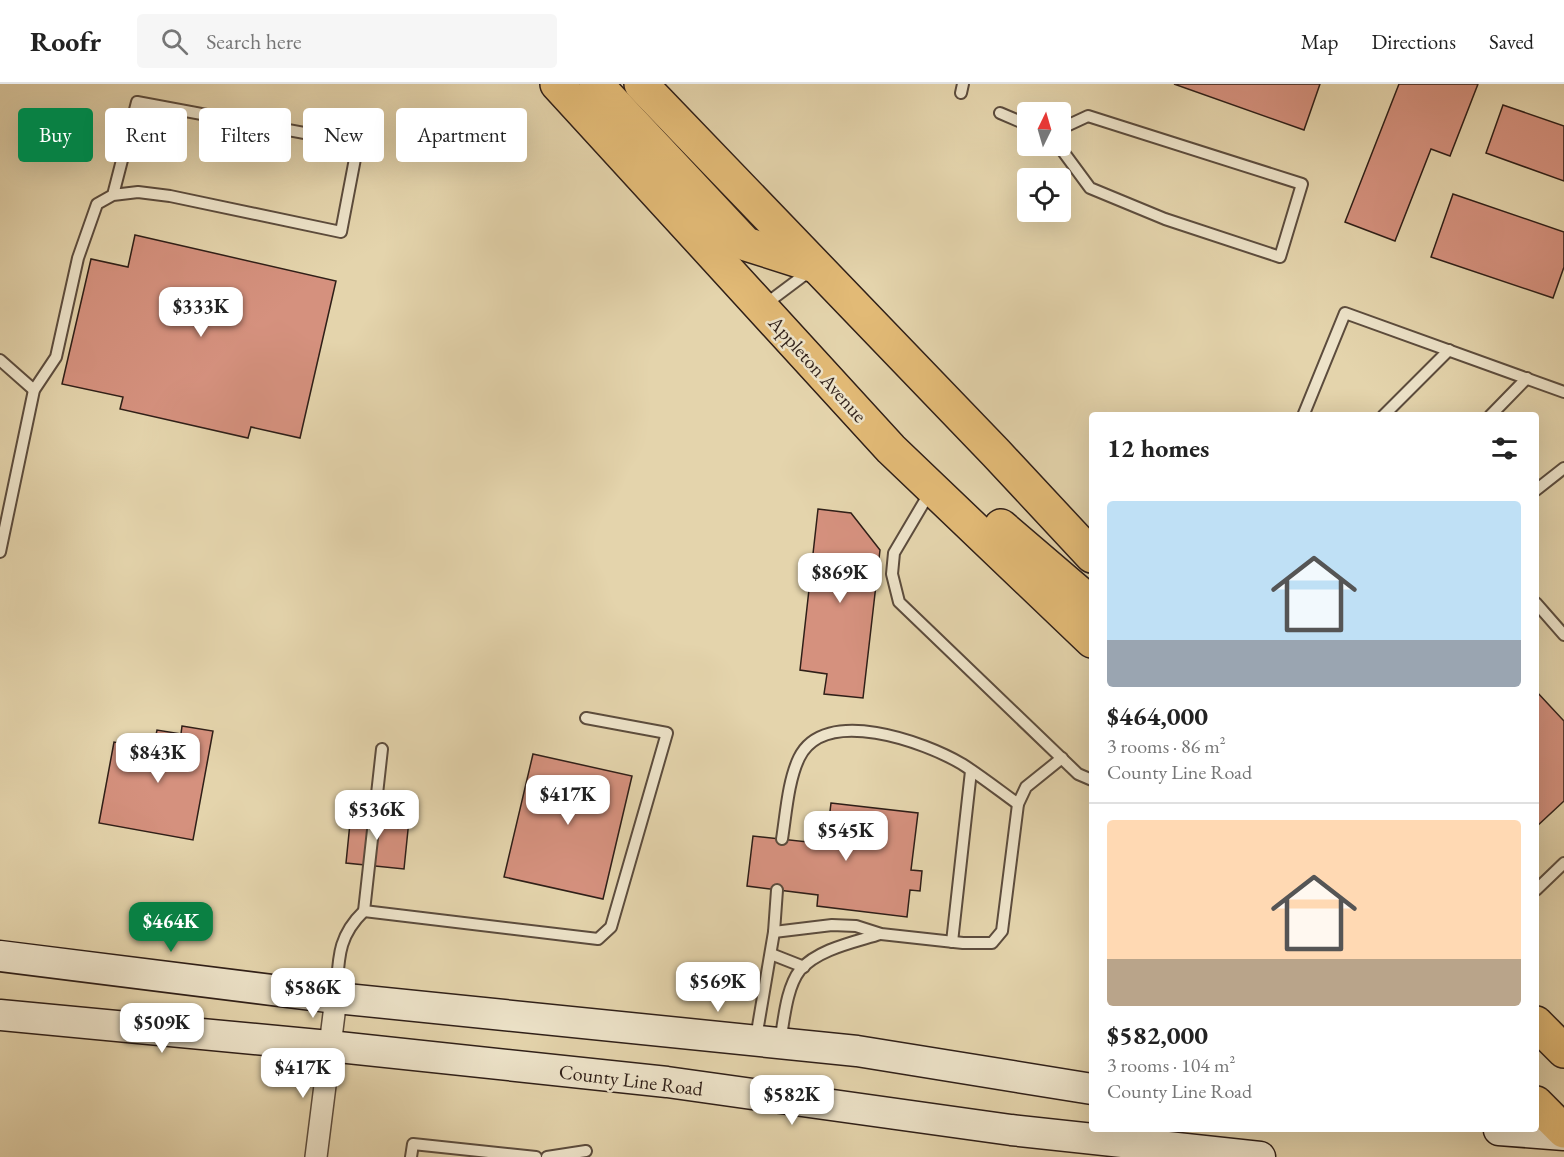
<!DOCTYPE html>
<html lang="en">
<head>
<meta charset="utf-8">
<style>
  body { margin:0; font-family:"EB Garamond",serif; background:#f6f6f6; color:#222; height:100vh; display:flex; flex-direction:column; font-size:22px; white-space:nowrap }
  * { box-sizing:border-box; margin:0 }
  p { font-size:20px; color:#767676 }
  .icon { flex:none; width:33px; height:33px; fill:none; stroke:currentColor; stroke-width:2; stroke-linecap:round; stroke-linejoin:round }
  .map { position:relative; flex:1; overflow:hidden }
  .sheet { position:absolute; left:1089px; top:328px; width:450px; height:720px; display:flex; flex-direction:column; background:#fff; border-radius:6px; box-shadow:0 6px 24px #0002 }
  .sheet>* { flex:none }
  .hud { position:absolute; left:18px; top:24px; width:570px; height:54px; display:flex; gap:12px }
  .needle { width:39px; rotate:5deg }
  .fabs { position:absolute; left:1017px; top:18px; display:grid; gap:12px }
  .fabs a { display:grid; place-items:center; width:54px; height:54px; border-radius:6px; background:#fff; box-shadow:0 6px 24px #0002; font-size:30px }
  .price { position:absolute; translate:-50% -51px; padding:0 14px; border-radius:12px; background:#fff; color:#222; font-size:20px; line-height:39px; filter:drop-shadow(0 2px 3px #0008) }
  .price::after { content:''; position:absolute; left:50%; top:36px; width:18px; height:14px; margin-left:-9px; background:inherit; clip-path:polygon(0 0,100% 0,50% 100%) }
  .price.on { background:#0b8043; color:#fff }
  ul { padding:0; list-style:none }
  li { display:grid; align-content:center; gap:12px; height:318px; padding:0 18px }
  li+li { border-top:2px solid #e0e0e0 }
  li span { display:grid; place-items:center; height:186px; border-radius:6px; color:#555 }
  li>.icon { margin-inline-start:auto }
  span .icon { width:108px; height:108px; fill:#fffc; stroke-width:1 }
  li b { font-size:26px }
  h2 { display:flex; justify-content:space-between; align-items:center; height:72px; padding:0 18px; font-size:26px }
  .chip { padding:0 21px; border-radius:6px; background:#fff; box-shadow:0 6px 24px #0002; font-size:21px; line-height:54px }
  .chip.on { background:#0b8043; color:#fff }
  header { display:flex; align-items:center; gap:36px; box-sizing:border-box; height:84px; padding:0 30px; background:#fff; border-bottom:2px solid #e0e0e0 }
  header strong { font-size:28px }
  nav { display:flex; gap:33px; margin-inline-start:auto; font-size:21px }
  .search { width:420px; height:54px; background:#f6f6f6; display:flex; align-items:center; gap:15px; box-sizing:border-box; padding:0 21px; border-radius:6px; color:#767676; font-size:22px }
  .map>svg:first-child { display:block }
  .building { fill:#d5917e; stroke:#2f1f18; stroke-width:1.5 }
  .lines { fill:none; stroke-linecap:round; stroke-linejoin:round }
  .lane-casing { stroke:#5c4c3d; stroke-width:14 }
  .street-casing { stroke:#5c4c3d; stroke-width:24 }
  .secondary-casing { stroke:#2f1f18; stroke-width:33 }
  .primary-casing { stroke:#2f1f18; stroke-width:36 }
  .lane { stroke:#ede3c9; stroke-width:10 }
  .street { stroke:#ede3c9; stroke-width:21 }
  .secondary { stroke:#ede3c9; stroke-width:30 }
  .primary { stroke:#e2ba76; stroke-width:33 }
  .labels { text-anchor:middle; stroke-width:5; stroke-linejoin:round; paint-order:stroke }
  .street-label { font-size:20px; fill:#2f1f18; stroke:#ede3c9 }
</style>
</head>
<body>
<header>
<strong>Roofr</strong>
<div class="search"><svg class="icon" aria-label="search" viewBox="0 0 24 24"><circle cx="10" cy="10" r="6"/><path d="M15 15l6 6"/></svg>Search here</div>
<nav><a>Map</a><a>Directions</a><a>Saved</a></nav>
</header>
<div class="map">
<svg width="1564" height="1073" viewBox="0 0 1564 1073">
  <rect width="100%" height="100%" fill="#e4d4ac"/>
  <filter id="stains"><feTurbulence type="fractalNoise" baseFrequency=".00333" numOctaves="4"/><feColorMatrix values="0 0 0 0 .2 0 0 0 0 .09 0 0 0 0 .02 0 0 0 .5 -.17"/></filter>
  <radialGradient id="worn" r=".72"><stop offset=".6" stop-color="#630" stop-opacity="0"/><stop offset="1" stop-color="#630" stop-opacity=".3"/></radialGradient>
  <g class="building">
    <path d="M1174,0h146l-16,46z"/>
    <path d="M1399,0h79l-28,72 -19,-7 -36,92 -50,-19z"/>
    <path d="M1503,21l61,21v55l-78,-28z"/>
    <path d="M1453,110l111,38v35l-11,31 -122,-41z"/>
    <path d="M135,151l201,46 -36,157 -49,-11 -3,11 -128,-29 3,-12 -61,-13 29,-125 37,8z"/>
    <path d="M818,425l33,4 29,37 -17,148 -39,-4 3,-20 -27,-4z"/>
    <path d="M1536,607l28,30v80l-28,26z"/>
    <path d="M182,642l31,5 -20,109 -94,-17 15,-81 39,7 4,-19 24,4z"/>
    <path d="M533,670l99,22 -29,123 -99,-22z"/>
    <path d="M831,719l87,10 -7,57 11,1 -2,20 -10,-1 -3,27 -90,-11 1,-11 -71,-9 6,-50 73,8z"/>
    <path d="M351,729l58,7 -5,49 -58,-6z"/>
  </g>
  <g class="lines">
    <defs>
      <g id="lane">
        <path d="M961,9l2,-9"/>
        <path d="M1000,29l28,12"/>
        <path d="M1059,62l31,42 75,31 115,38 22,-73 -214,-68 -28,13"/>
        <path d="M763,222l48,-36"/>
        <path d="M0,276l34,30"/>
        <path d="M1303,332l42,-103 219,79"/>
        <path d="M1383,332l66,-66"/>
        <path d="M1490,332l37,-38"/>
        <path d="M1536,406l28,-22"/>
        <path d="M930,408l-36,61 -2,21 7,28 179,172 14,6"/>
        <path d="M0,468l34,-162 22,-33 22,-99 19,-54 16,-9 25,-3 32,4 171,36 17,-89 -221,-41 -24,93"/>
        <path d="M1536,519l28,32"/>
        <path d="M782,755c4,-25 6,-58 17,-81 25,-53 126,-16 163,6 19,12 38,27 56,40"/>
        <path d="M1536,806l28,-27"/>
        <path d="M364,827l234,28 13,-12 56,-194 -81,-15"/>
        <path d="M774,848l58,-7 24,1 25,8 82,9h29l10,-12 16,-127 8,-17 36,-29"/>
        <path d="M952,858l19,-171"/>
        <path d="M771,870l33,13"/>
        <path d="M336,913c3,-36 0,-59 28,-86l18,-162"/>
        <path d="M756,954l18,-106 3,-42"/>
        <path d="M780,958c4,-21 6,-54 20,-72 18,-21 55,-28 80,-36"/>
        <path d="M411,1073l2,-13 123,13"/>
        <path d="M547,1073l39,-6"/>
      </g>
      <path id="street" d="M316,1073l20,-159"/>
      <g id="secondary">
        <path d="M0,872l336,42 521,53 235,38"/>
        <path d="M0,931l329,31 338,36 344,48 249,27"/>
        <path d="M1499,1046l65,5"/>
      </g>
      <g id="primary">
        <path d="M557,0l334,365 201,192"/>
        <path d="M596,0l150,160 66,21"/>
        <path d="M641,0l355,369 96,103"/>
        <path d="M1001,442l91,78"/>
        <path d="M1536,939l28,28"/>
        <path d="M1536,1019l28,28"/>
      </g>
    </defs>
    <use href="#lane" class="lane-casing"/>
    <use href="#street" class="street-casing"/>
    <use href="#secondary" class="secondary-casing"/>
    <use href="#primary" class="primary-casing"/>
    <use href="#lane" class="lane"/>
    <use href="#street" class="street"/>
    <use href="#secondary" class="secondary"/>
    <use href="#primary" class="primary"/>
  </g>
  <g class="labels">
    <g class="street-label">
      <text transform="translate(818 285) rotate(48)" y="7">Appleton Avenue</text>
      <text transform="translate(631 996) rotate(7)" y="7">County Line Road</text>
    </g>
  </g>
  <rect width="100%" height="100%" filter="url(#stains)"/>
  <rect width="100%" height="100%" fill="url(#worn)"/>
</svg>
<div class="fabs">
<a><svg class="needle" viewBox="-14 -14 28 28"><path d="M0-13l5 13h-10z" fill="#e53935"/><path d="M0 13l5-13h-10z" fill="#767676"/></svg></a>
<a><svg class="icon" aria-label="locate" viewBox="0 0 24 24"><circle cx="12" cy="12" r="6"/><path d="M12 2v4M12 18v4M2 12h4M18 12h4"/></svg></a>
</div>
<b class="price" style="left:201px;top:254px">$333K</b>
<b class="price" style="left:840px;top:520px">$869K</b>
<b class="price" style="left:158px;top:700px">$843K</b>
<b class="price" style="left:568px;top:742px">$417K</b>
<b class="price" style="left:377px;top:757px">$536K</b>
<b class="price" style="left:846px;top:778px">$545K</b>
<b class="price on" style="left:171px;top:869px">$464K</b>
<b class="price" style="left:718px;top:929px">$569K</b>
<b class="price" style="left:313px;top:935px">$586K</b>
<b class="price" style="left:162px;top:970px">$509K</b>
<b class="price" style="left:303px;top:1015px">$417K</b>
<b class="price" style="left:792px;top:1042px">$582K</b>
<div class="hud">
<a class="chip on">Buy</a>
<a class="chip">Rent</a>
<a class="chip">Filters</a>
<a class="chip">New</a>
<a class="chip">Apartment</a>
</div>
<section class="sheet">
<h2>12 homes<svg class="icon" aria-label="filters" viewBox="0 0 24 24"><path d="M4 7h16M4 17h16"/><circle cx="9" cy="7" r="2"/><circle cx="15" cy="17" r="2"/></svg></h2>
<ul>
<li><span style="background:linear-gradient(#bfe0f5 75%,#9aa5b1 0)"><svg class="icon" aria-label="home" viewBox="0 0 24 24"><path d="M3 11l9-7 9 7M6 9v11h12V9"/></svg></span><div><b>$464,000</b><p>3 rooms · 86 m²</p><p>County Line Road</p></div></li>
<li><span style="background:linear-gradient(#ffd9b3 75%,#b9a48a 0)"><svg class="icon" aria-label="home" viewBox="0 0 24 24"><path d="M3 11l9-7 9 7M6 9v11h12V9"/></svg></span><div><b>$582,000</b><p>3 rooms · 104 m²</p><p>County Line Road</p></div></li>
</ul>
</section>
</div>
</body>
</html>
